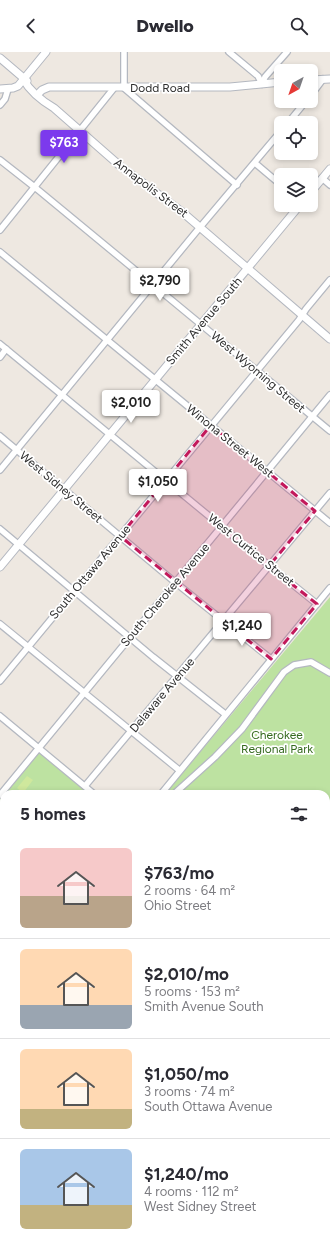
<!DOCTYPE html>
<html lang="en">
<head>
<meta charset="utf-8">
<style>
  body { margin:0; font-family:Figtree,sans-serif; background:#f2f2f3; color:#2b2b33; height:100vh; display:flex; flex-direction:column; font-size:15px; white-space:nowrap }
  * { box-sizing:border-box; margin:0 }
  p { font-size:13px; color:#7c7c81 }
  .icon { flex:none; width:22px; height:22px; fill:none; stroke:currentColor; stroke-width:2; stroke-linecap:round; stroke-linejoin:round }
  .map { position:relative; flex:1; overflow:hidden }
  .details { position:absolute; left:0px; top:738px; width:330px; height:456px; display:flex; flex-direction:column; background:#fff; border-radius:12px 12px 0 0; box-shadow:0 2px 6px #0003 }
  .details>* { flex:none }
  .needle { width:26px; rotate:220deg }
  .tools { position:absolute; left:274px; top:12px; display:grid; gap:8px }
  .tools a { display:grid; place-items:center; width:44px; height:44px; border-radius:6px; background:#fff; box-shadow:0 2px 6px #0003; font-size:20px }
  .price { position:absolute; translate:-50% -34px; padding:0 9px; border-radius:4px; background:#fff; color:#222; font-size:13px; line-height:26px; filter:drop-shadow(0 1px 2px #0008) }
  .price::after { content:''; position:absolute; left:50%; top:24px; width:12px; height:9px; margin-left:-6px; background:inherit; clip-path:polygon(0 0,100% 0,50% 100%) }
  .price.active { background:#7c3aed; color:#fff }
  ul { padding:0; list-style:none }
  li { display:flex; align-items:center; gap:12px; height:100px; padding:0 20px }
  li+li { border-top:1px solid #e1e1e2 }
  li span { display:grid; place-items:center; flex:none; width:112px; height:80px; border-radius:6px; color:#555 }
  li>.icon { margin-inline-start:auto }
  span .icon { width:48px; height:48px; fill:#fffc; stroke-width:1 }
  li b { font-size:17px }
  h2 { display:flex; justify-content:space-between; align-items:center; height:48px; padding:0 20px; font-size:17px }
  header { display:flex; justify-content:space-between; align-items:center; height:52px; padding:0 20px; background:#fff; font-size:18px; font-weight:800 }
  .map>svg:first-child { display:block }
  .green { fill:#bde2a1 }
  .pitch { fill:#cfe89d }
  .water { fill:#7ad6ea }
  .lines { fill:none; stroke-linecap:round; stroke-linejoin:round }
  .street-casing { stroke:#b4b8c0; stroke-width:8 }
  .secondary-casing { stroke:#b4b8c0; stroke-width:9 }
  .street { stroke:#fff; stroke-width:5.5 }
  .secondary { stroke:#fff; stroke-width:7 }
  .marked { fill:#c2185b; fill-opacity:0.2; stroke:#c2185b; stroke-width:3; stroke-dasharray:8 5; stroke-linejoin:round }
  .labels { text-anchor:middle; stroke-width:3.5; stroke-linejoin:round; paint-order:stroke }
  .street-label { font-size:12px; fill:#2e2e2e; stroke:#fff }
  .park-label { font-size:12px; fill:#356a1f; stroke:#fff }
</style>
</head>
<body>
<header><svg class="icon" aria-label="back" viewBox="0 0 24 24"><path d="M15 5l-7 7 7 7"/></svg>Dwello<svg class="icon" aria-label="search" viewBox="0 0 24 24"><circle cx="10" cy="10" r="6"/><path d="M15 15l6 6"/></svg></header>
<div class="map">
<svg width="330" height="1194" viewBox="0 0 330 1194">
  <rect width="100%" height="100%" fill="#eee8e1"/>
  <g class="green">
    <path d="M330,545v297h-4v-100h-161z"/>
    <path d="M39,700l50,42h-85z"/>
    <path d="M4,742v176l-4,1v-172z"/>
  </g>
  <path class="pitch" d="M27,724l6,4 -10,13 -6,-5z"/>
  <g class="water">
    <rect x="326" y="842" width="4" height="117"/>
    <path d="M4,918v131l-4,1v-131z"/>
    <path d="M326,1044l4,1v43l-4,-1z"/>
  </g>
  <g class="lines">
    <defs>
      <g id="street">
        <path d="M124,0v36l113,97"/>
        <path d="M229,0l29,24 4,8"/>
        <path d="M262,32l3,-7 22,-25"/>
        <path d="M311,43l12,-16"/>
        <path d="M0,53l5,-6 3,-10"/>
        <path d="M288,71l18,-22"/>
        <path d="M0,108l37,29 293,242"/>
        <path d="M255,111l26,22"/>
        <path d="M322,126l8,7"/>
        <path d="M0,178l114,-142"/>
        <path d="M0,200l330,271"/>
        <path d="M0,292l266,219 51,41"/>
        <path d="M0,305l6,-8"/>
        <path d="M0,384l176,147 95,76"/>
        <path d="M0,418l196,-238 85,-101"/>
        <path d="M0,477l153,128 72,57"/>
        <path d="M0,572l179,146"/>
        <path d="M0,629l299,-361 7,-11 24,-29"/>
        <path d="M0,664l94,78"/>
        <path d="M85,734l245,-293"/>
        <path d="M161,742l169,-206"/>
        <path d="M174,742l41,-37 27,-28 42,-57 10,-7 17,-3 19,11"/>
        <path d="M0,743l330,-400"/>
        <path d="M0,1095h4"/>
        <path d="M326,1110l4,1"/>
      </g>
      <g id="secondary">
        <path d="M0,6l27,23"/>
        <path d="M23,27c7,12 19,22 31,29l65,57 62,46 149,128"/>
        <path d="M311,28l19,-1"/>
        <path d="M0,37l13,-1 5,-2 28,-34"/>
        <path d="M40,40l2,-2 7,-3h181l51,-5"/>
        <path d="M311,140l19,-23"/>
        <path d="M0,515l300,-362"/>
        <path d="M326,817l4,-1"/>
        <path d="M0,898l4,-1"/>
      </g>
    </defs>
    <use href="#street" class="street-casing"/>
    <use href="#secondary" class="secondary-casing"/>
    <use href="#street" class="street"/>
    <use href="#secondary" class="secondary"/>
  </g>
  <path class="marked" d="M211,373l104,86 -46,55 48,38 -46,55 -151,-123z"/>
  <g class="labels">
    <g class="street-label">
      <text x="160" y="40">Dodd Road</text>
      <text transform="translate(151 136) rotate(37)" y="4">Annapolis Street</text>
      <text transform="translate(204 269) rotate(-50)" y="4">Smith Avenue South</text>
      <text transform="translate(258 320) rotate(40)" y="4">West Wyoming Street</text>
      <text transform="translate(230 389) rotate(39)" y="4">Winona Street West</text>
      <text transform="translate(61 435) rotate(40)" y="4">West Sidney Street</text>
      <text transform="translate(251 498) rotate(39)" y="4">West Curtice Street</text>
      <text transform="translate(90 520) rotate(-50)" y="4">South Ottawa Avenue</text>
      <text transform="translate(165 543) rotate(-50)" y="4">South Cherokee Avenue</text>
      <text transform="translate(162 643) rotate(-50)" y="4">Delaware Avenue</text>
    </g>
    <g class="park-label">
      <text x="277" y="687">Cherokee<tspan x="277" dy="14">Regional Park</tspan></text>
    </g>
  </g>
</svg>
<div class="tools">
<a><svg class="needle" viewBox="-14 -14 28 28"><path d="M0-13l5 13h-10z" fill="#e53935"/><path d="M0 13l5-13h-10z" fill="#7c7c81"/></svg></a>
<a><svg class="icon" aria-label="locate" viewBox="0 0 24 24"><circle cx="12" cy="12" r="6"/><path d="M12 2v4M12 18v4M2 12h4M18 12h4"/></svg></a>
<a><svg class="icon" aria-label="layers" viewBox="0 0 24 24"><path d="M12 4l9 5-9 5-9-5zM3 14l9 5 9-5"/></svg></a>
</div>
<b class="price active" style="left:64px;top:112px">$763</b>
<b class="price" style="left:160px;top:250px">$2,790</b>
<b class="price" style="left:131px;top:372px">$2,010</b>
<b class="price" style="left:158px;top:451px">$1,050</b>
<b class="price" style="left:242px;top:595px">$1,240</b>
<section class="details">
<h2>5 homes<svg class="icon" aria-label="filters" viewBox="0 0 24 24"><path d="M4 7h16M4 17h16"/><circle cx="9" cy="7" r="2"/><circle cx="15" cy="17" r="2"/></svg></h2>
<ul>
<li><span style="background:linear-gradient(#f6c9c9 60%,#b9a48a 0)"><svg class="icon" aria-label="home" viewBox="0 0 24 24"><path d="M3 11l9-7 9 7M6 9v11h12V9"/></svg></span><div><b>$763/mo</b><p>2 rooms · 64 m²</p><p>Ohio Street</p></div></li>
<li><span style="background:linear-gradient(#ffd9b3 70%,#9aa5b1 0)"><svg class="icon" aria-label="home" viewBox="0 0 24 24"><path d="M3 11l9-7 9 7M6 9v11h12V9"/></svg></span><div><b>$2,010/mo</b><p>5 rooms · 153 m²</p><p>Smith Avenue South</p></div></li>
<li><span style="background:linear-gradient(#ffd9b3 75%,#c2b280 0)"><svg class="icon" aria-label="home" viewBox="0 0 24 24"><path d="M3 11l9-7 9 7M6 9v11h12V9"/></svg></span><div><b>$1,050/mo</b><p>3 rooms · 74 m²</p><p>South Ottawa Avenue</p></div></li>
<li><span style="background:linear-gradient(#a9c7e8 70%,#c2b280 0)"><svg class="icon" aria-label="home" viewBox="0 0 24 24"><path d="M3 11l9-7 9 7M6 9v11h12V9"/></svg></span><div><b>$1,240/mo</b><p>4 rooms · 112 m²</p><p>West Sidney Street</p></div></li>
</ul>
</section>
</div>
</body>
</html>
